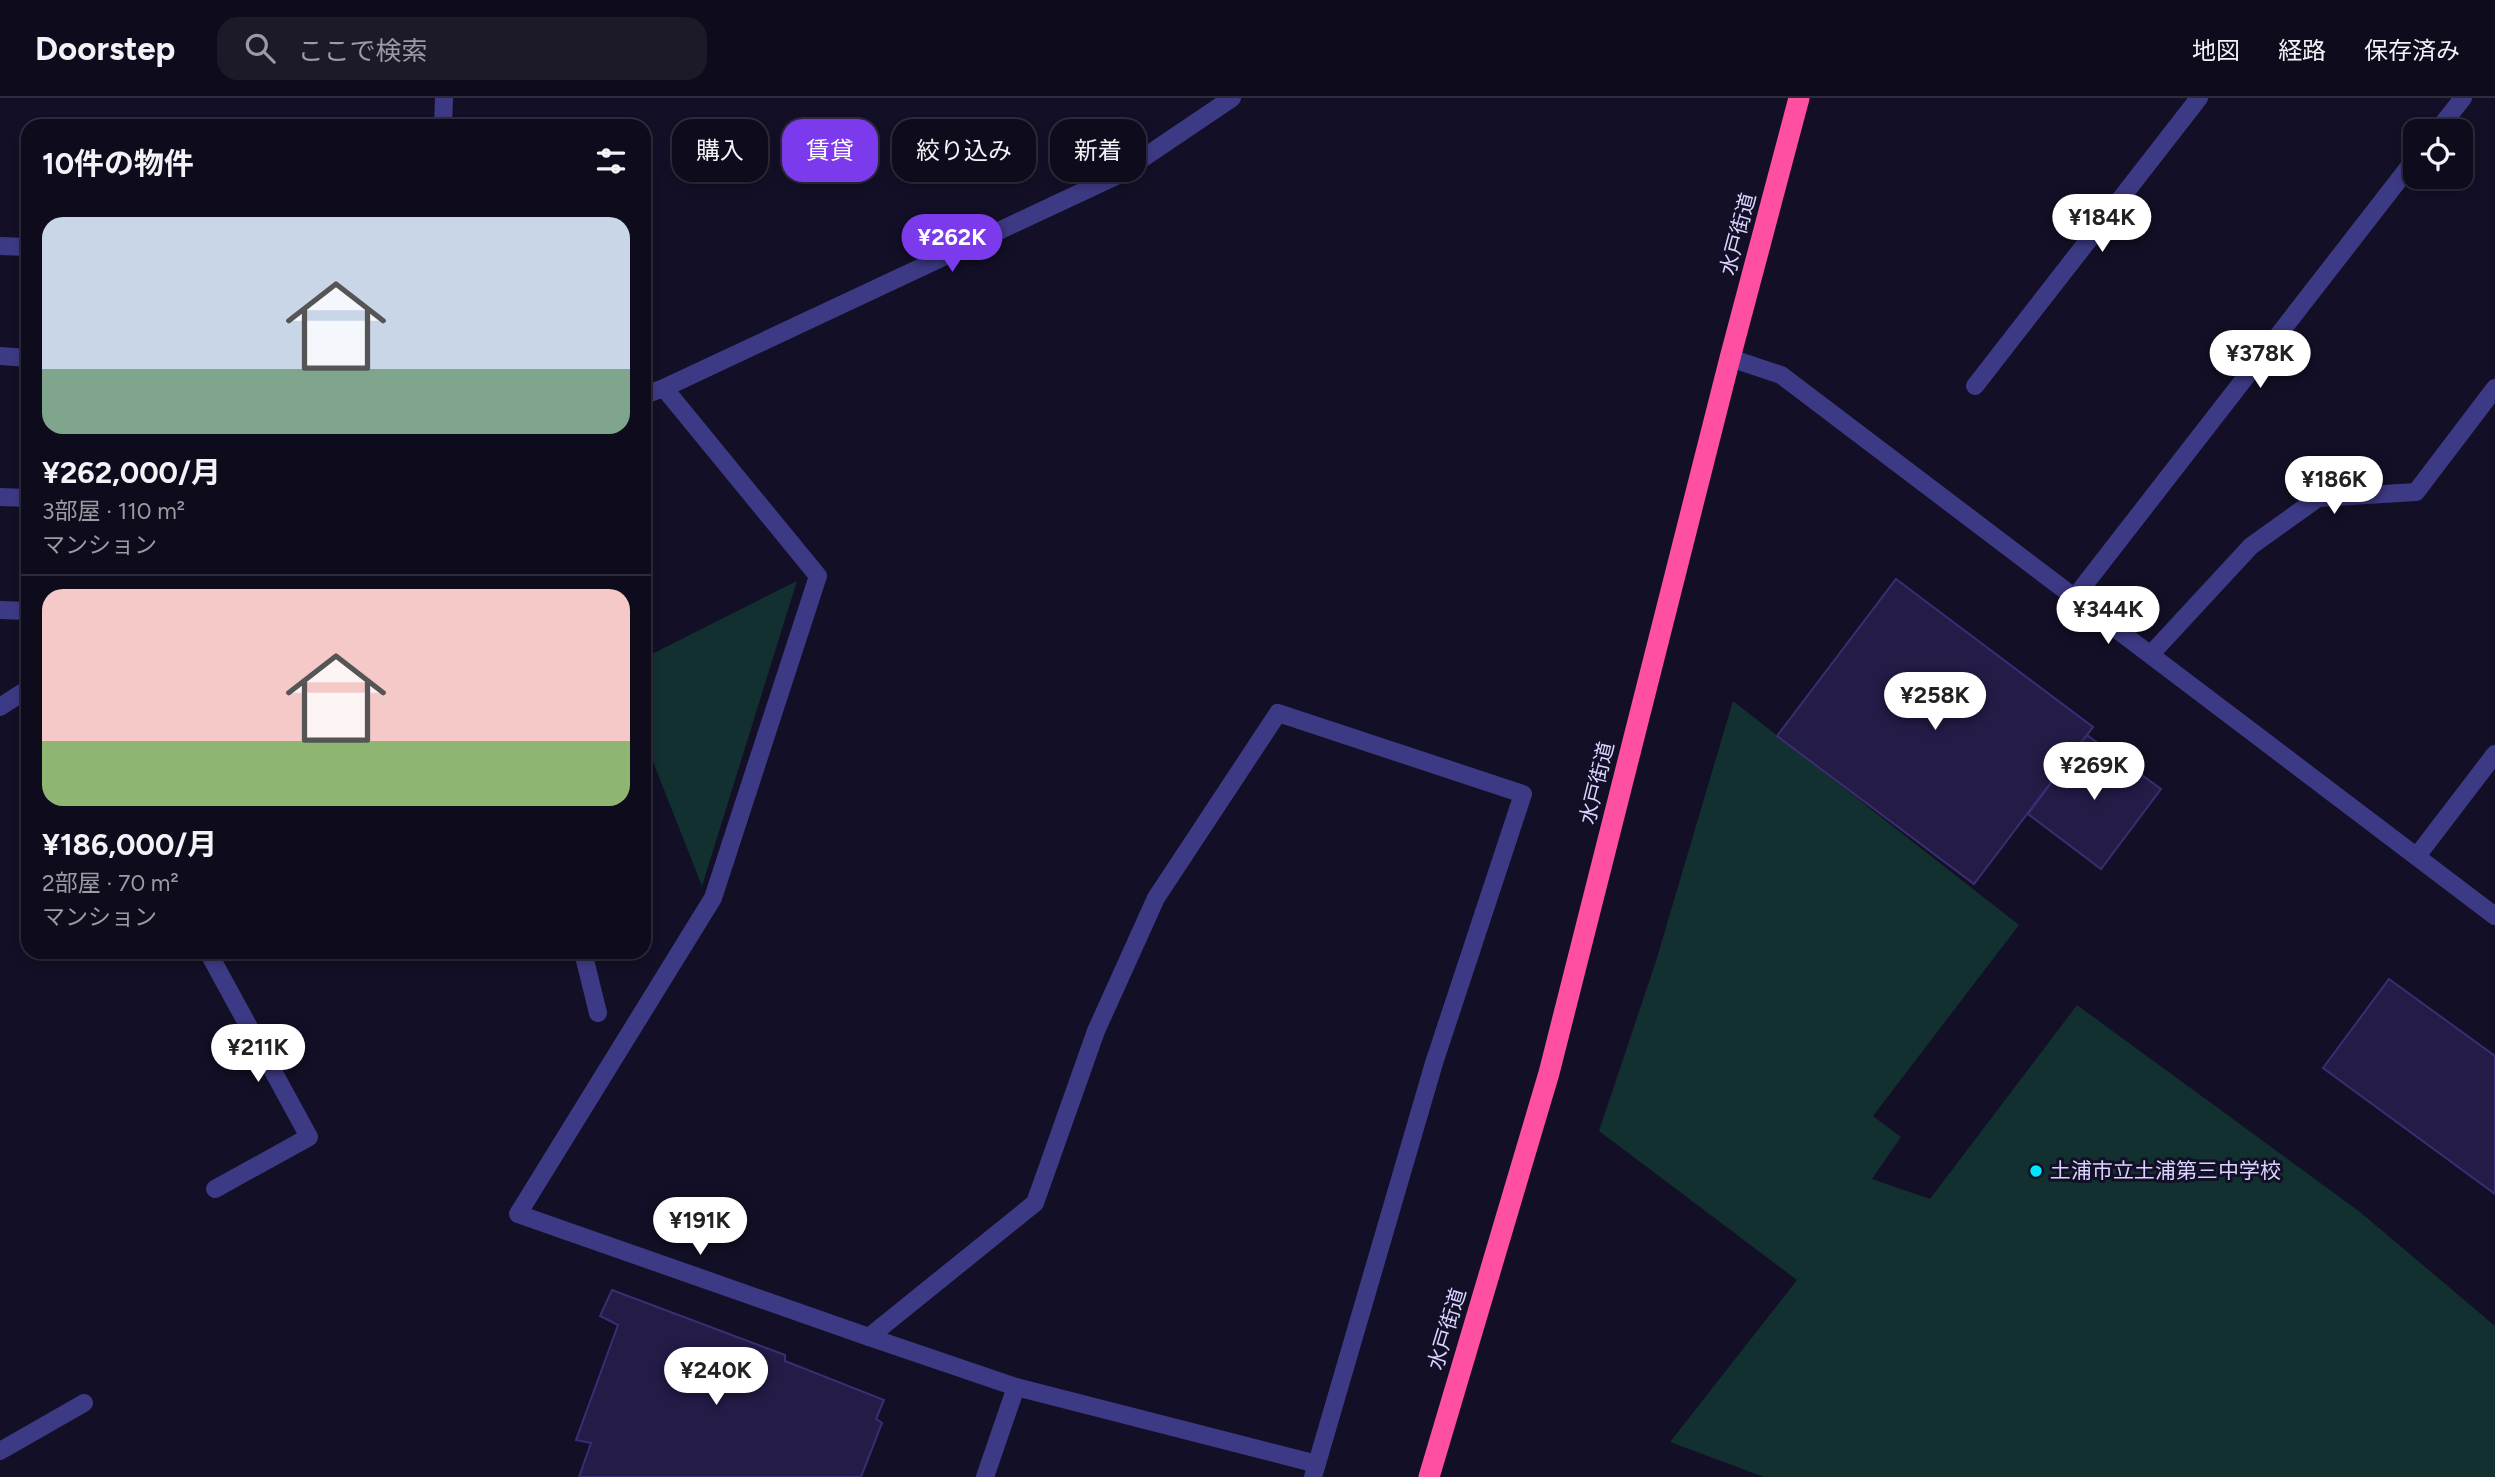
<!DOCTYPE html>
<html lang="ja">
<head>
<meta charset="utf-8">
<style>
  body { margin:0; font-family:Figtree,"Noto Sans JP",sans-serif; background:#1c1929; color:#f1f3f6; height:100vh; display:flex; flex-direction:column; font-size:26px; white-space:nowrap }
  * { box-sizing:border-box; margin:0 }
  p { font-size:23px; color:#9b9ba3 }
  .icon { flex:none; width:38px; height:38px; fill:none; stroke:currentColor; stroke-width:2; stroke-linecap:round; stroke-linejoin:round }
  .map { position:relative; flex:1; overflow:hidden }
  .drawer { position:absolute; left:21px; top:21px; width:630px; height:840px; display:flex; flex-direction:column; background:#0e0b1c; border-radius:21px; box-shadow:0 4px 10px #0003,0 0 0 2px #2e2b3b }
  .drawer>* { flex:none }
  .guide { position:absolute; left:672px; top:21px; width:665px; height:63px; display:flex; gap:14px }
  .controls { position:absolute; left:2403px; top:21px; display:grid; gap:14px }
  .controls a { display:grid; place-items:center; width:70px; height:70px; border-radius:14px; background:#0e0b1c; box-shadow:0 4px 10px #0003,0 0 0 2px #2e2b3b; font-size:35px }
  .price { position:absolute; translate:-50% -60px; padding:0 16px; border-radius:24px; background:#fff; color:#222; font-size:23px; line-height:46px; filter:drop-shadow(0 2px 4px #0008) }
  .price::after { content:''; position:absolute; left:50%; top:42px; width:21px; height:16px; margin-left:-10px; background:inherit; clip-path:polygon(0 0,100% 0,50% 100%) }
  .price.on { background:#7c3aed; color:#fff }
  ul { padding:0; list-style:none }
  li { display:grid; align-content:center; gap:14px; height:371px; padding:0 21px }
  li+li { border-top:2px solid #2e2b3b }
  li span { display:grid; place-items:center; height:217px; border-radius:21px; color:#555 }
  li>.icon { margin-inline-start:auto }
  span .icon { width:126px; height:126px; fill:#fffc; stroke-width:1 }
  li b { font-size:30px }
  h2 { display:flex; justify-content:space-between; align-items:center; height:84px; padding:0 21px; font-size:30px }
  .chip { padding:0 24px; border-radius:21px; background:#0e0b1c; box-shadow:0 4px 10px #0003,0 0 0 2px #2e2b3b; font-size:24px; line-height:63px }
  .chip.on { background:#7c3aed; color:#fff }
  header { display:flex; align-items:center; gap:42px; box-sizing:border-box; height:98px; padding:0 35px; background:#0e0b1c; border-bottom:2px solid #2e2b3b }
  header strong { font-size:33px }
  nav { display:flex; gap:38px; margin-inline-start:auto; font-size:24px }
  .search { width:490px; height:63px; background:#1c1929; display:flex; align-items:center; gap:18px; box-sizing:border-box; padding:0 24px; border-radius:21px; color:#9b9ba3; font-size:26px }
  .map>svg:first-child { display:block }
  .green { fill:#12302f }
  .building { fill:#241b47; stroke:#3b2d73; stroke-width:2 }
  .lines { fill:none; stroke-linecap:round; stroke-linejoin:round }
  .lane { stroke:#3d3a85; stroke-width:18 }
  .street { stroke:#3d3a85; stroke-width:18 }
  .highway { stroke:#ff4fa3; stroke-width:21 }
  .poi-dot { fill:#00e5ff; stroke:#130f26; stroke-width:2.5 }
  .labels { text-anchor:middle; stroke-width:6; stroke-linejoin:round; paint-order:stroke }
  .street-label { font-size:21px; fill:#d9d4ff; stroke:#130f26 }
  .poi-label { font-size:21px; fill:#d9d4ff; stroke:#130f26; text-anchor:start }
</style>
</head>
<body>
<header>
<strong>Doorstep</strong>
<div class="search"><svg class="icon" aria-label="search" viewBox="0 0 24 24"><circle cx="10" cy="10" r="6"/><path d="M15 15l6 6"/></svg>ここで検索</div>
<nav><a>地図</a><a>経路</a><a>保存済み</a></nav>
</header>
<div class="map">
<svg width="2495" height="1379" viewBox="0 0 2495 1379">
  <rect width="100%" height="100%" fill="#130f26"/>
  <g class="green">
    <path d="M797,483l-95,305 -58,-147v-81z"/>
    <path d="M1733,603l286,224 -146,191 28,21 -29,42 58,20 147,-194 283,207 135,114v151h-731l-94,-35 127,-162 -198,-149 57,-170z"/>
  </g>
  <g class="building">
    <path d="M1896,481l197,148 -119,157 -197,-148z"/>
    <path d="M2087,637l74,54 -60,80 -73,-55z"/>
    <path d="M2389,881l106,77v138l-172,-126z"/>
    <path d="M612,1192l173,65v6l99,39 -8,19 6,4 -21,54h-282l12,-34 -15,-3 42,-115 -18,-9z"/>
  </g>
  <g class="lines">
    <g class="lane">
      <path d="M583,854l15,61"/>
      <path d="M985,1379l31,-90"/>
      <path d="M1313,1379l121,-414 89,-269 -245,-81 -122,185 -60,133 -61,172 -166,134 147,50 301,77"/>
    </g>
    <g class="street">
      <path d="M443,28l1,-28"/>
      <path d="M2437,33l26,-33"/>
      <path d="M0,148l28,1"/>
      <path d="M0,258l28,2"/>
      <path d="M1730,260l51,17 714,541"/>
      <path d="M1975,288l224,-288"/>
      <path d="M664,290l154,188 -105,322 -195,316 351,123"/>
      <path d="M644,297l20,-7 454,-213 114,-77"/>
      <path d="M0,399l28,1"/>
      <path d="M2075,499l340,-438"/>
      <path d="M0,512l28,1"/>
      <path d="M2151,556l100,-108 67,-48 98,-6 79,-104"/>
      <path d="M0,609l28,-18"/>
      <path d="M2417,758l78,-102"/>
      <path d="M208,854l101,185 -94,52"/>
      <path d="M0,1353l84,-48"/>
    </g>
    <path class="highway" d="M1429,1379l120,-404 181,-715 69,-260"/>
  </g>
  <circle class="poi-dot" cx="2036" cy="1073" r="7"/>
  <g class="labels">
    <g class="street-label">
      <text transform="translate(1738 136) rotate(-75)" y="7">水戸街道</text>
      <text transform="translate(1597 685) rotate(-76)" y="7">水戸街道</text>
      <text transform="translate(1447 1231) rotate(-73)" y="7">水戸街道</text>
    </g>
    <g class="poi-label">
      <text x="2050" y="1080">土浦市立土浦第三中学校</text>
    </g>
  </g>
</svg>
<div class="controls">
<a><svg class="icon" aria-label="locate" viewBox="0 0 24 24"><circle cx="12" cy="12" r="6"/><path d="M12 2v4M12 18v4M2 12h4M18 12h4"/></svg></a>
</div>
<b class="price" style="left:2102px;top:156px">¥184K</b>
<b class="price on" style="left:952px;top:176px">¥262K</b>
<b class="price" style="left:2260px;top:292px">¥378K</b>
<b class="price" style="left:2334px;top:418px">¥186K</b>
<b class="price" style="left:2108px;top:548px">¥344K</b>
<b class="price" style="left:1935px;top:634px">¥258K</b>
<b class="price" style="left:2094px;top:704px">¥269K</b>
<b class="price" style="left:258px;top:986px">¥211K</b>
<b class="price" style="left:700px;top:1159px">¥191K</b>
<b class="price" style="left:716px;top:1309px">¥240K</b>
<div class="guide">
<a class="chip">購入</a>
<a class="chip on">賃貸</a>
<a class="chip">絞り込み</a>
<a class="chip">新着</a>
</div>
<section class="drawer">
<h2>10件の物件<svg class="icon" aria-label="filters" viewBox="0 0 24 24"><path d="M4 7h16M4 17h16"/><circle cx="9" cy="7" r="2"/><circle cx="15" cy="17" r="2"/></svg></h2>
<ul>
<li><span style="background:linear-gradient(#c9d6e8 70%,#7fa58c 0)"><svg class="icon" aria-label="home" viewBox="0 0 24 24"><path d="M3 11l9-7 9 7M6 9v11h12V9"/></svg></span><div><b>¥262,000/月</b><p>3部屋 · 110 m²</p><p>マンション</p></div></li>
<li><span style="background:linear-gradient(#f6c9c9 70%,#8fb573 0)"><svg class="icon" aria-label="home" viewBox="0 0 24 24"><path d="M3 11l9-7 9 7M6 9v11h12V9"/></svg></span><div><b>¥186,000/月</b><p>2部屋 · 70 m²</p><p>マンション</p></div></li>
</ul>
</section>
</div>
</body>
</html>
